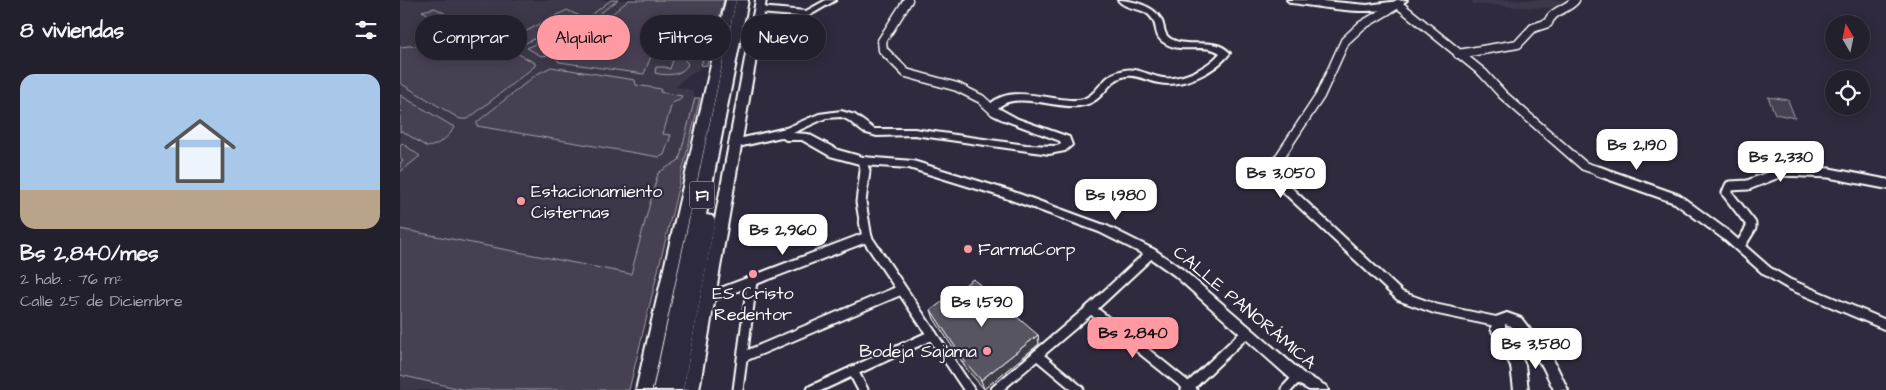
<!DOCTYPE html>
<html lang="es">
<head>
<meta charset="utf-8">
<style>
  body { margin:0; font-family:"Architects Daughter",sans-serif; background:#2b2836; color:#f1f3f6; height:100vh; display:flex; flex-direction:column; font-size:19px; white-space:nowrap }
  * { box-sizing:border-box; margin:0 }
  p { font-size:16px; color:#a3a3aa }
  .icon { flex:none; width:28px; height:28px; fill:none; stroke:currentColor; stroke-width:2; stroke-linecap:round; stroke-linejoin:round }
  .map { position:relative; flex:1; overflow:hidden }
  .details { display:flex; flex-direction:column; background:#23202e; width:400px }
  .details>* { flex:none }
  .banner { position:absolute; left:15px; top:15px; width:475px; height:45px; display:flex; gap:10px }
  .needle { width:32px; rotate:351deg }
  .buttons { position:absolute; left:1425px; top:15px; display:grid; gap:10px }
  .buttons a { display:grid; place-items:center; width:45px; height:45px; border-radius:50%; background:#23202e; box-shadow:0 2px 12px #0003,0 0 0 1px #403e4a; font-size:25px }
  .price { position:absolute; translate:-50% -42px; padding:0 11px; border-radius:10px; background:#fff; color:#222; font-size:16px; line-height:32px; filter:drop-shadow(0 1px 2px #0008) }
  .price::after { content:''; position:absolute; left:50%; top:30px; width:15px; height:11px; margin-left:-8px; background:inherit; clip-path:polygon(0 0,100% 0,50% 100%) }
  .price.on { background:#ff9aa2; color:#111 }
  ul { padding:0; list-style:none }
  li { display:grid; align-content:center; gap:10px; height:265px; padding:0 20px }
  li+li { border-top:1px solid #403e4a }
  li span { display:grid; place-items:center; height:155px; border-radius:15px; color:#555 }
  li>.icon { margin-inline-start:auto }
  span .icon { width:90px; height:90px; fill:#fffc; stroke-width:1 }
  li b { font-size:21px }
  h2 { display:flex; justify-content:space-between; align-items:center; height:60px; padding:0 20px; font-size:21px }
  .chip { padding:0 18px; border-radius:22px; background:#23202e; box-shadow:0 2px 12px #0003,0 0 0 1px #403e4a; font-size:18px; line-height:45px }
  .chip.on { background:#ff9aa2; color:#111 }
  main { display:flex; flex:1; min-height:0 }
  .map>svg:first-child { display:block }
  .built { fill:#3c3749 }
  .green { fill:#464152; stroke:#a2a0a8 }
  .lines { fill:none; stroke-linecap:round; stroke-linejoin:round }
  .street-far1-casing { stroke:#fff; stroke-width:11 }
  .street-casing { stroke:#fff; stroke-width:13 }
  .secondary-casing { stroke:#fff; stroke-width:4 }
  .primary-casing { stroke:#fff; stroke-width:4 }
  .highway-casing { stroke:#fff; stroke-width:4 }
  .street-far1 { stroke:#2f2a3d; stroke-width:8 }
  .street { stroke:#2f2a3d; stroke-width:9 }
  .secondary { fill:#2f2a3d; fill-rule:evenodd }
  .primary { fill:#2f2a3d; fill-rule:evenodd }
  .highway { fill:#2f2a3d; fill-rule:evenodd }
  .wall { fill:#4d4956; stroke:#fff }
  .shaded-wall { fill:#3e3c46; stroke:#fff }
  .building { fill:#595564; stroke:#fff }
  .poi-dot { fill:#ff9aa2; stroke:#2f2a3d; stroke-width:2 }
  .labels { text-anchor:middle; stroke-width:4.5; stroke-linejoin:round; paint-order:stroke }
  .shield { fill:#2f2a3d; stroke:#c1bfc5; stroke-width:1 }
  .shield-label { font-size:16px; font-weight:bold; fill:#fff }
  .poi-label { font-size:18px; fill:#fff; stroke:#2f2a3d; text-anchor:start }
  .street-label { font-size:18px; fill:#fff; stroke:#2f2a3d }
</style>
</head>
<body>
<main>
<section class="details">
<h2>8 viviendas<svg class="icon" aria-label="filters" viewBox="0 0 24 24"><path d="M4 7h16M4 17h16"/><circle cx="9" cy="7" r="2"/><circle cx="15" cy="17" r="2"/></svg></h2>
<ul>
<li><span style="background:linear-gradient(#a9c7e8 75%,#b9a48a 0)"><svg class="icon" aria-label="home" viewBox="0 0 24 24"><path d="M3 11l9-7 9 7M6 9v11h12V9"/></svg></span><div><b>Bs 2,840/mes</b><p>2 hab. · 76 m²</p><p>Calle 25 de Diciembre</p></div></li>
</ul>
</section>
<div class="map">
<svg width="1486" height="390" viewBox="0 0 1486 390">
  <rect width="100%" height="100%" fill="#2f2a3d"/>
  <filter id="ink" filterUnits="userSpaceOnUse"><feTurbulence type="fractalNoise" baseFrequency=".02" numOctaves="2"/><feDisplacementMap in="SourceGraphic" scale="10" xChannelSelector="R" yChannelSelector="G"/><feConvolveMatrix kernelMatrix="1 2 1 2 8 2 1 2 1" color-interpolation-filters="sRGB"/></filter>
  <g filter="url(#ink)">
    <g class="built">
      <path d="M0,0h324l-17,65 -6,1 -5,6 -13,7 -7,8 12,2 5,3 2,6h5l-71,292h-229z"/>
      <path d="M1072,0h98l-3,5 -7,2 -25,1 -62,-4z"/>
    </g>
    <g class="green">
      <path d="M211,0h7l-39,29 -12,-6 -43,21h-5l-8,-5 56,-29 19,9z"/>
      <path d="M229,0h95l-17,65 -6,1 9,-36 -2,-4c-42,-16 -52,18 -64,48l-85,-12 -2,-3z"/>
      <path d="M35,8l44,24 -12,3 -45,-24z"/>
      <path d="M290,26l9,2 3,6 -3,5 -8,-3 -7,23 4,5c-6,12 -22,12 -33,9l1,-6h9l5,2 8,-24 -10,-7v-4l10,-6z"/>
      <path d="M162,29h5l9,5 -27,21 -8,1 -14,-8z"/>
      <path d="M87,37l48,26v3l-67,53h-8l-60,-36v-36z"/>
      <path d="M151,67l84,13 1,5 25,4 -1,3 22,4 -2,4 -8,3 -9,31 8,1 -7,20 -5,2 -182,-31v-4l60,-48z"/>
      <path d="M0,95l54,32c-3,9 -18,20 -27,20l-25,-16 -2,1v-19l2,-2 -2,-1z"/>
      <path d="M1368,97l20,3 7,18 -20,-4z"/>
      <path d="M295,98h5l-71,292h-164l-65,-15v-146l231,45 27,-101 21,-13z"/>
      <path d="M2,143l18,13 -20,16v-9l3,-2 -3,-3v-13z"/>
    </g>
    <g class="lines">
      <defs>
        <g id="street-far1">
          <path d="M508,0l-26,41 1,9 23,23 51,14 24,12 13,12"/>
          <path d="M998,4l85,69 20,22 81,71 18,6"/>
          <path d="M1058,54l60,-10 15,-16 15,-5c4,-13 19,-13 27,-23"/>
          <path d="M463,161l2,11"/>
          <path d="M876,172l-2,-5 3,-6 43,-65 25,-55 16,-15 37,-22"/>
          <path d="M1378,172h33"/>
        </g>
        <g id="street">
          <path d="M465,171l-4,31 6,36 102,152"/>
          <path d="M876,171l6,14 118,111 36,13 62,13"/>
          <path d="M1198,171l79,28 49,36 41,36 22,13 97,41"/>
          <path d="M1340,246l11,-18v-4l-24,-31 3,-7 18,-1 35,-14 46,2 57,11"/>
          <path d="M307,298l160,-61"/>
          <path d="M691,309l101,81"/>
          <path d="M637,355l42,35"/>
          <path d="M343,357l158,-67"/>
          <path d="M453,371l10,19"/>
          <path d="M338,390l14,-109"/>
          <path d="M412,390l120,-55"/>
          <path d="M596,390l95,-81 60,-56"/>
          <path d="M786,390l60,-57"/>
          <path d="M886,390l12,-13"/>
        </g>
        <g id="secondary">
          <path d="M426,0h10l-29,17 -48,-4 -4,-3 4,-3 47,4z"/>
          <path d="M718,0c14,0 36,6 43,19 4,8 2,16 10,20 19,10 44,-3 59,14 -14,19 -48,35 -71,30 -12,-2 -22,-9 -33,-7 -21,4 -20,27 -47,30 -21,3 -65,-15 -81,2l20,11 51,18 3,8 -7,6 -16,3 -135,-19 -37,1 -14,-4 -15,-12 -7,-3 -15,1 -33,15 15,1 30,16 25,7 50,4 98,30 96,35 48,24 27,19 121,104 23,13 2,4h-19l-16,-9 -119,-106 -27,-19 -48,-24 -96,-35 -94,-29 -46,-3 -33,-9 -28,-16h-16l-5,-3 -47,11 -5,-4 5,-4 52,-12 33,-14 22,-3 14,4 19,14h40l112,16 31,1 4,-2 -1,-3 -59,-22 -8,-4 -6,-7c20,-27 63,-6 91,-8 21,-2 21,-26 47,-30 12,-2 21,4 33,7 19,6 50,-9 62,-24 -13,-9 -32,-2 -46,-6 -26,-8 -12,-20 -25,-32 -9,-8 -23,-5 -31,-15z"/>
          <path d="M887,0h25l55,5 40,-5c-21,21 -88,6 -116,3z"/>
          <path d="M1107,313l14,5 32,41 15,31h-14l-11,-23 -32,-41 -6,-2v5l20,36 3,25h-14l-3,-24 -20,-37 2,-11z"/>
        </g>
        <g id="primary">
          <path d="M326,0h10l-84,390h-16z"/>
          <path d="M356,0h10l-67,390h-16z"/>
        </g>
        <path id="highway" d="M336,0h12l-42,215 6,1 3,4 -32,170h-30z"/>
      </defs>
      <use href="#street-far1" class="street-far1-casing"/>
      <use href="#street" class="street-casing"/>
      <use href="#secondary" class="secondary-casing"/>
      <use href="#primary" class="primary-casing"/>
      <use href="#highway" class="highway-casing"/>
      <use href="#street-far1" class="street-far1"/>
      <use href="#street" class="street"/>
      <use href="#secondary" class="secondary"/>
      <use href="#primary" class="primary"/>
      <use href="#highway" class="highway"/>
    </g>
    <path class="wall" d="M531,310l107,25 1,9 -55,45 -16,-18 -34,-52z"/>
    <path class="shaded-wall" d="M638,335l1,9 -55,45 -3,-9z"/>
    <path class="building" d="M573,279l65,56 -57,45 -15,-17 -35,-53z"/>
  </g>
  <g class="poi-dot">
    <circle cx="121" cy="201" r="5"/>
    <circle cx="568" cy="249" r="5"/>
    <circle cx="353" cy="274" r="5"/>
    <circle cx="587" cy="351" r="5"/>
  </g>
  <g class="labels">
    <rect class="shield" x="289.5" y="181.5" width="25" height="27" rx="4"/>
    <g class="shield-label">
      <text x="302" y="201">F1</text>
    </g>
    <g class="poi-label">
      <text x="131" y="197">Estacionamiento<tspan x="131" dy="21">Cisternas</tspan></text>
      <text x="578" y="255">FarmaCorp</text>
      <text x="353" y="299" text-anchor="middle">ES Cristo<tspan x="353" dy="21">Redentor</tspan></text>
      <text x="577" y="357" text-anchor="end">Bodeja Sajama</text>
    </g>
    <g class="street-label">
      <text transform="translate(845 307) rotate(40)" y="6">CALLE PANORÁMICA</text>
    </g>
  </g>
</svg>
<div class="buttons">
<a><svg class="needle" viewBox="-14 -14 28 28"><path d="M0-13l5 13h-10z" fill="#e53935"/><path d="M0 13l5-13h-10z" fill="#a3a3aa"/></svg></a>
<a><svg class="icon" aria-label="locate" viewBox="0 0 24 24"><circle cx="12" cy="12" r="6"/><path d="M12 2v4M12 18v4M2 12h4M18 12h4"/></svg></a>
</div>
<b class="price" style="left:1237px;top:171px">Bs 2,190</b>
<b class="price" style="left:1381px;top:183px">Bs 2,330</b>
<b class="price" style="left:881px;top:199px">Bs 3,050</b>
<b class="price" style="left:716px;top:221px">Bs 1,980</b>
<b class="price" style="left:383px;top:256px">Bs 2,960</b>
<b class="price" style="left:582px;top:328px">Bs 1,590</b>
<b class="price on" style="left:733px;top:359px">Bs 2,840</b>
<b class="price" style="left:1136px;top:370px">Bs 3,580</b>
<div class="banner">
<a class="chip">Comprar</a>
<a class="chip on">Alquilar</a>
<a class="chip">Filtros</a>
<a class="chip">Nuevo</a>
</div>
</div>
</main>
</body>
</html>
